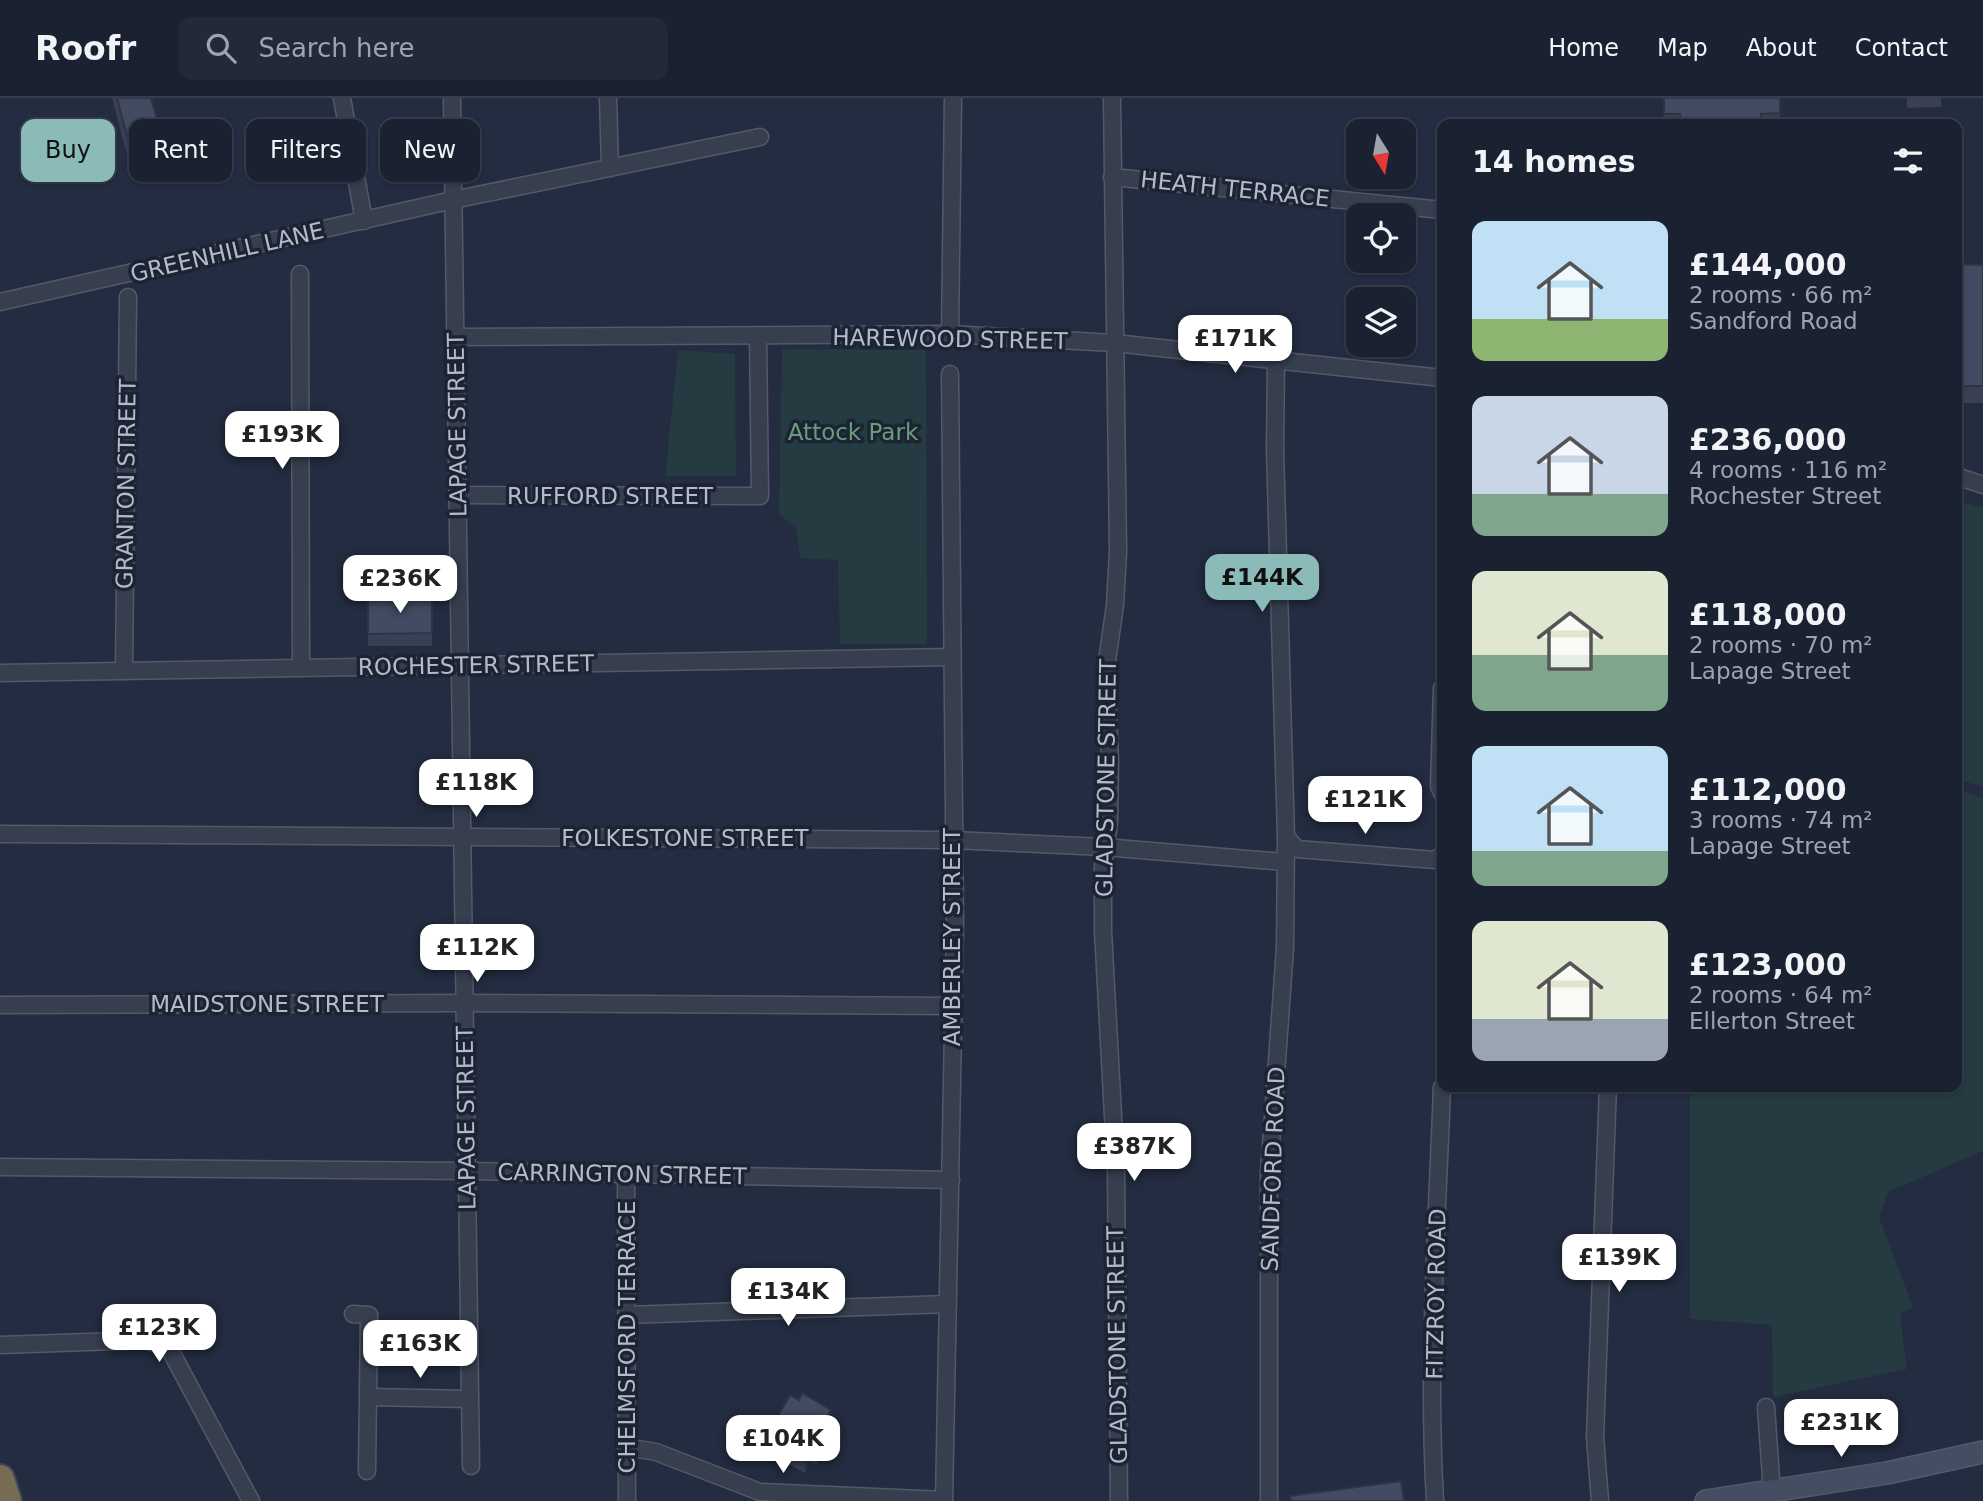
<!DOCTYPE html>
<html lang="en">
<head>
<meta charset="utf-8">
<style>
  body { margin:0; font-family:"DejaVu Sans",sans-serif; background:#232938; color:#f1f3f6; height:100vh; display:flex; flex-direction:column; font-size:26px; white-space:nowrap }
  * { box-sizing:border-box; margin:0 }
  p { font-size:23px; color:#9fa3ab }
  .icon { flex:none; width:38px; height:38px; fill:none; stroke:currentColor; stroke-width:2; stroke-linecap:round; stroke-linejoin:round }
  .map { position:relative; flex:1; overflow:hidden }
  .details { position:absolute; left:1437px; top:21px; width:525px; height:973px; display:flex; flex-direction:column; background:#1a2130; border-radius:14px; box-shadow:0 2px 5px #0004,0 0 0 2px #383e4c }
  .details>* { flex:none }
  .guide { position:absolute; left:21px; top:21px; width:665px; height:63px; display:flex; gap:14px }
  .needle { width:46px; rotate:169deg }
  .buttons { position:absolute; left:1346px; top:21px; display:grid; gap:14px }
  .buttons a { display:grid; place-items:center; width:70px; height:70px; border-radius:14px; background:#1a2130; box-shadow:0 2px 5px #0004,0 0 0 2px #383e4c; font-size:35px }
  .price { position:absolute; translate:-50% -60px; padding:0 16px; border-radius:14px; background:#fff; color:#222; font-size:23px; line-height:46px; filter:drop-shadow(0 2px 4px #0008) }
  .price::after { content:''; position:absolute; left:50%; top:42px; width:21px; height:16px; margin-left:-10px; background:inherit; clip-path:polygon(0 0,100% 0,50% 100%) }
  .price.selected { background:#8bbbb9; color:#111 }
  ul { padding:0; list-style:none }
  li { display:flex; align-items:center; gap:21px; height:175px; padding:0 35px }
  li span { display:grid; place-items:center; flex:none; width:196px; height:140px; border-radius:14px; color:#555 }
  li>.icon { margin-inline-start:auto }
  span .icon { width:84px; height:84px; fill:#fffc; stroke-width:1 }
  li b { font-size:30px }
  h2 { display:flex; justify-content:space-between; align-items:center; height:84px; padding:0 35px; font-size:30px }
  .tag { padding:0 24px; border-radius:14px; background:#1a2130; box-shadow:0 2px 5px #0004,0 0 0 2px #383e4c; font-size:24px; line-height:63px }
  .tag.selected { background:#8bbbb9; color:#111 }
  header { display:flex; align-items:center; gap:42px; box-sizing:border-box; height:98px; padding:0 35px; background:#1a2130; border-bottom:2px solid #383e4c }
  header strong { font-size:33px }
  nav { display:flex; gap:38px; margin-inline-start:auto; font-size:24px }
  .search { width:490px; height:63px; background:#232938; display:flex; align-items:center; gap:18px; box-sizing:border-box; padding:0 24px; border-radius:14px; color:#9fa3ab; font-size:26px }
  .map>svg:first-child { display:block }
  .green { fill:#253a41 }
  .lines { fill:none; stroke-linecap:round; stroke-linejoin:round }
  .street-casing { stroke:#525a6a; stroke-width:19 }
  .secondary-casing { stroke:#525a6a; stroke-width:24 }
  .highway-casing { stroke:#3f4757; stroke-width:32 }
  .street { stroke:#373f4f; stroke-width:16 }
  .secondary { stroke:#454d63; stroke-width:21 }
  .highway { stroke:#766c54; stroke-width:28 }
  .wall { fill:#394054 }
  .shaded-wall { fill:#2e3445 }
  .building { fill:#424b62; stroke:#2e3445; stroke-width:2 }
  .labels { text-anchor:middle; stroke-width:7; stroke-linejoin:round; paint-order:stroke }
  .street-label { font-size:23px; fill:#b3baca; stroke:#1c2434 }
  .park-label { font-size:23px; fill:#699c7b; stroke:#1c2434 }
</style>
</head>
<body>
<header>
<strong>Roofr</strong>
<div class="search"><svg class="icon" aria-label="search" viewBox="0 0 24 24"><circle cx="10" cy="10" r="6"/><path d="M15 15l6 6"/></svg>Search here</div>
<nav><a>Home</a><a>Map</a><a>About</a><a>Contact</a></nav>
</header>
<div class="map">
<svg width="1983" height="1403" viewBox="0 0 1983 1403">
  <rect width="100%" height="100%" fill="#232c40"/>
  <g class="green">
    <path d="M782,251l144,1 1,294h-87l-2,-84 -38,-2 -4,-30 -17,-14z"/>
    <path d="M678,252l57,4 1,122h-71z"/>
    <path d="M1956,402l27,8v279l-26,-8z"/>
    <path d="M1957,692l26,8v353l-95,41 -9,25 34,90 -13,7 7,55 -134,28 -1,-72 -82,-6v-232h266z"/>
  </g>
  <g class="lines">
    <defs>
      <g id="street">
        <path d="M342,0l22,123"/>
        <path d="M452,0l19,1368"/>
        <path d="M608,0l2,70"/>
        <path d="M1112,0l6,454 -3,53 -9,63 4,93 -1,62 -6,43v65l13,240 3,330"/>
        <path d="M1112,79l330,33"/>
        <path d="M300,176l1,394"/>
        <path d="M0,204l453,-102 307,-63"/>
        <path d="M950,236l3,-236"/>
        <path d="M455,239l495,-3 164,9 328,35"/>
        <path d="M1276,263l-1,88 11,388 11,12 138,11 7,-5"/>
        <path d="M1956,378l27,9"/>
        <path d="M460,397l300,1 -2,-159"/>
        <path d="M124,573l4,-374"/>
        <path d="M0,575l952,-16"/>
        <path d="M1442,590l-3,98 3,7"/>
        <path d="M0,736l953,6 151,7 181,15"/>
        <path d="M0,907l464,-2 489,3"/>
        <path d="M0,1069l467,4 484,9"/>
        <path d="M626,1076l1,327"/>
        <path d="M353,1216l16,1 -2,156"/>
        <path d="M627,1217l321,-11"/>
        <path d="M0,1247l146,-5 23,8 82,153"/>
        <path d="M369,1299l101,2"/>
        <path d="M1766,1309l6,85"/>
        <path d="M626,1349l30,5 104,40 184,8"/>
        <path d="M944,1403l11,-576 -5,-551"/>
        <path d="M1269,1403v-328l16,-225 1,-111"/>
        <path d="M1435,1403c-8,-138 2,-277 7,-414"/>
        <path d="M1600,1403l-5,-64 13,-350"/>
      </g>
      <path id="secondary" d="M1706,1403l181,-28 96,-21"/>
      <path id="highway" d="M0,1381l7,22"/>
    </defs>
    <use href="#street" class="street-casing"/>
    <use href="#secondary" class="secondary-casing"/>
    <use href="#highway" class="highway-casing"/>
    <use href="#street" class="street"/>
    <use href="#secondary" class="secondary"/>
    <use href="#highway" class="highway"/>
  </g>
  <g class="wall">
    <path d="M112,0h39l15,70 -33,9z"/>
    <path d="M1663,0h117v26h-116z"/>
    <path d="M1907,0h34v9l-34,1z"/>
    <path d="M1956,166l27,1v138h-27z"/>
    <path d="M432,499v49h-64v-48z"/>
    <path d="M831,1328l-1,2v15l-13,22 -6,-3 -6,11 -31,-17v-8l-4,-2v-16z"/>
  </g>
  <g class="shaded-wall">
    <path d="M166,53v17l-33,9v-17z"/>
    <path d="M831,1312l-1,33 -13,22v-17l6,-25z"/>
    <path d="M811,1347v17l-6,11v-17z"/>
  </g>
  <g class="building">
    <path d="M117,0h34l15,53 -33,9z"/>
    <path d="M1664,0h116v15l-19,1v10h-81v-10h-16z"/>
    <path d="M1956,166l27,1v121h-27z"/>
    <path d="M432,499v36l-64,1v-36z"/>
    <path d="M802,1295l29,17 -8,13 7,4 -13,21 -6,-3 -6,11 -31,-17 3,-6 -7,-3 20,-35 9,5z"/>
    <path d="M1401,1383l3,20h-113l-1,-5z"/>
  </g>
  <g class="labels">
    <g class="street-label">
      <text transform="translate(1235 91) rotate(6)" y="8">HEATH TERRACE</text>
      <text transform="translate(227 154) rotate(-13)" y="8">GREENHILL LANE</text>
      <text transform="translate(950 241) rotate(1)" y="8">HAREWOOD STREET</text>
      <text transform="translate(457 327) rotate(-91)" y="8">LAPAGE STREET</text>
      <text transform="translate(126 386) rotate(-89)" y="8">GRANTON STREET</text>
      <text x="610" y="406">RUFFORD STREET</text>
      <text transform="translate(476 567) rotate(-1)" y="8">ROCHESTER STREET</text>
      <text transform="translate(1106 680) rotate(-89)" y="8">GLADSTONE STREET</text>
      <text x="685" y="748">FOLKESTONE STREET</text>
      <text transform="translate(952 839) rotate(-90)" y="8">AMBERLEY STREET</text>
      <text x="267" y="914">MAIDSTONE STREET</text>
      <text transform="translate(466 1020) rotate(-91)" y="8">LAPAGE STREET</text>
      <text transform="translate(1273 1071) rotate(-88)" y="8">SANDFORD ROAD</text>
      <text transform="translate(622 1076) rotate(1)" y="8">CARRINGTON STREET</text>
      <text transform="translate(1436 1196) rotate(-89)" y="8">FITZROY ROAD</text>
      <text transform="translate(627 1239) rotate(-90)" y="8">CHELMSFORD TERRACE</text>
      <text transform="translate(1117 1247) rotate(-91)" y="8">GLADSTONE STREET</text>
    </g>
    <g class="park-label">
      <text x="853" y="342">Attock Park</text>
    </g>
  </g>
</svg>
<div class="buttons">
<a><svg class="needle" viewBox="-14 -14 28 28"><path d="M0-13l5 13h-10z" fill="#e53935"/><path d="M0 13l5-13h-10z" fill="#9fa3ab"/></svg></a>
<a><svg class="icon" aria-label="locate" viewBox="0 0 24 24"><circle cx="12" cy="12" r="6"/><path d="M12 2v4M12 18v4M2 12h4M18 12h4"/></svg></a>
<a><svg class="icon" aria-label="layers" viewBox="0 0 24 24"><path d="M12 4l9 5-9 5-9-5zM3 14l9 5 9-5"/></svg></a>
</div>
<b class="price" style="left:1235px;top:277px">£171K</b>
<b class="price" style="left:282px;top:373px">£193K</b>
<b class="price selected" style="left:1262px;top:516px">£144K</b>
<b class="price" style="left:400px;top:517px">£236K</b>
<b class="price" style="left:476px;top:721px">£118K</b>
<b class="price" style="left:1365px;top:738px">£121K</b>
<b class="price" style="left:477px;top:886px">£112K</b>
<b class="price" style="left:1134px;top:1085px">£387K</b>
<b class="price" style="left:1619px;top:1196px">£139K</b>
<b class="price" style="left:788px;top:1230px">£134K</b>
<b class="price" style="left:159px;top:1266px">£123K</b>
<b class="price" style="left:420px;top:1282px">£163K</b>
<b class="price" style="left:1841px;top:1361px">£231K</b>
<b class="price" style="left:783px;top:1377px">£104K</b>
<div class="guide">
<a class="tag selected">Buy</a>
<a class="tag">Rent</a>
<a class="tag">Filters</a>
<a class="tag">New</a>
</div>
<section class="details">
<h2>14 homes<svg class="icon" aria-label="filters" viewBox="0 0 24 24"><path d="M4 7h16M4 17h16"/><circle cx="9" cy="7" r="2"/><circle cx="15" cy="17" r="2"/></svg></h2>
<ul>
<li><span style="background:linear-gradient(#bfe0f5 70%,#8fb573 0)"><svg class="icon" aria-label="home" viewBox="0 0 24 24"><path d="M3 11l9-7 9 7M6 9v11h12V9"/></svg></span><div><b>£144,000</b><p>2 rooms · 66 m²</p><p>Sandford Road</p></div></li>
<li><span style="background:linear-gradient(#c9d6e8 70%,#7fa58c 0)"><svg class="icon" aria-label="home" viewBox="0 0 24 24"><path d="M3 11l9-7 9 7M6 9v11h12V9"/></svg></span><div><b>£236,000</b><p>4 rooms · 116 m²</p><p>Rochester Street</p></div></li>
<li><span style="background:linear-gradient(#dfe7d0 60%,#7fa58c 0)"><svg class="icon" aria-label="home" viewBox="0 0 24 24"><path d="M3 11l9-7 9 7M6 9v11h12V9"/></svg></span><div><b>£118,000</b><p>2 rooms · 70 m²</p><p>Lapage Street</p></div></li>
<li><span style="background:linear-gradient(#bfe0f5 75%,#7fa58c 0)"><svg class="icon" aria-label="home" viewBox="0 0 24 24"><path d="M3 11l9-7 9 7M6 9v11h12V9"/></svg></span><div><b>£112,000</b><p>3 rooms · 74 m²</p><p>Lapage Street</p></div></li>
<li><span style="background:linear-gradient(#dfe7d0 70%,#9aa5b1 0)"><svg class="icon" aria-label="home" viewBox="0 0 24 24"><path d="M3 11l9-7 9 7M6 9v11h12V9"/></svg></span><div><b>£123,000</b><p>2 rooms · 64 m²</p><p>Ellerton Street</p></div></li>
</ul>
</section>
</div>
</body>
</html>
